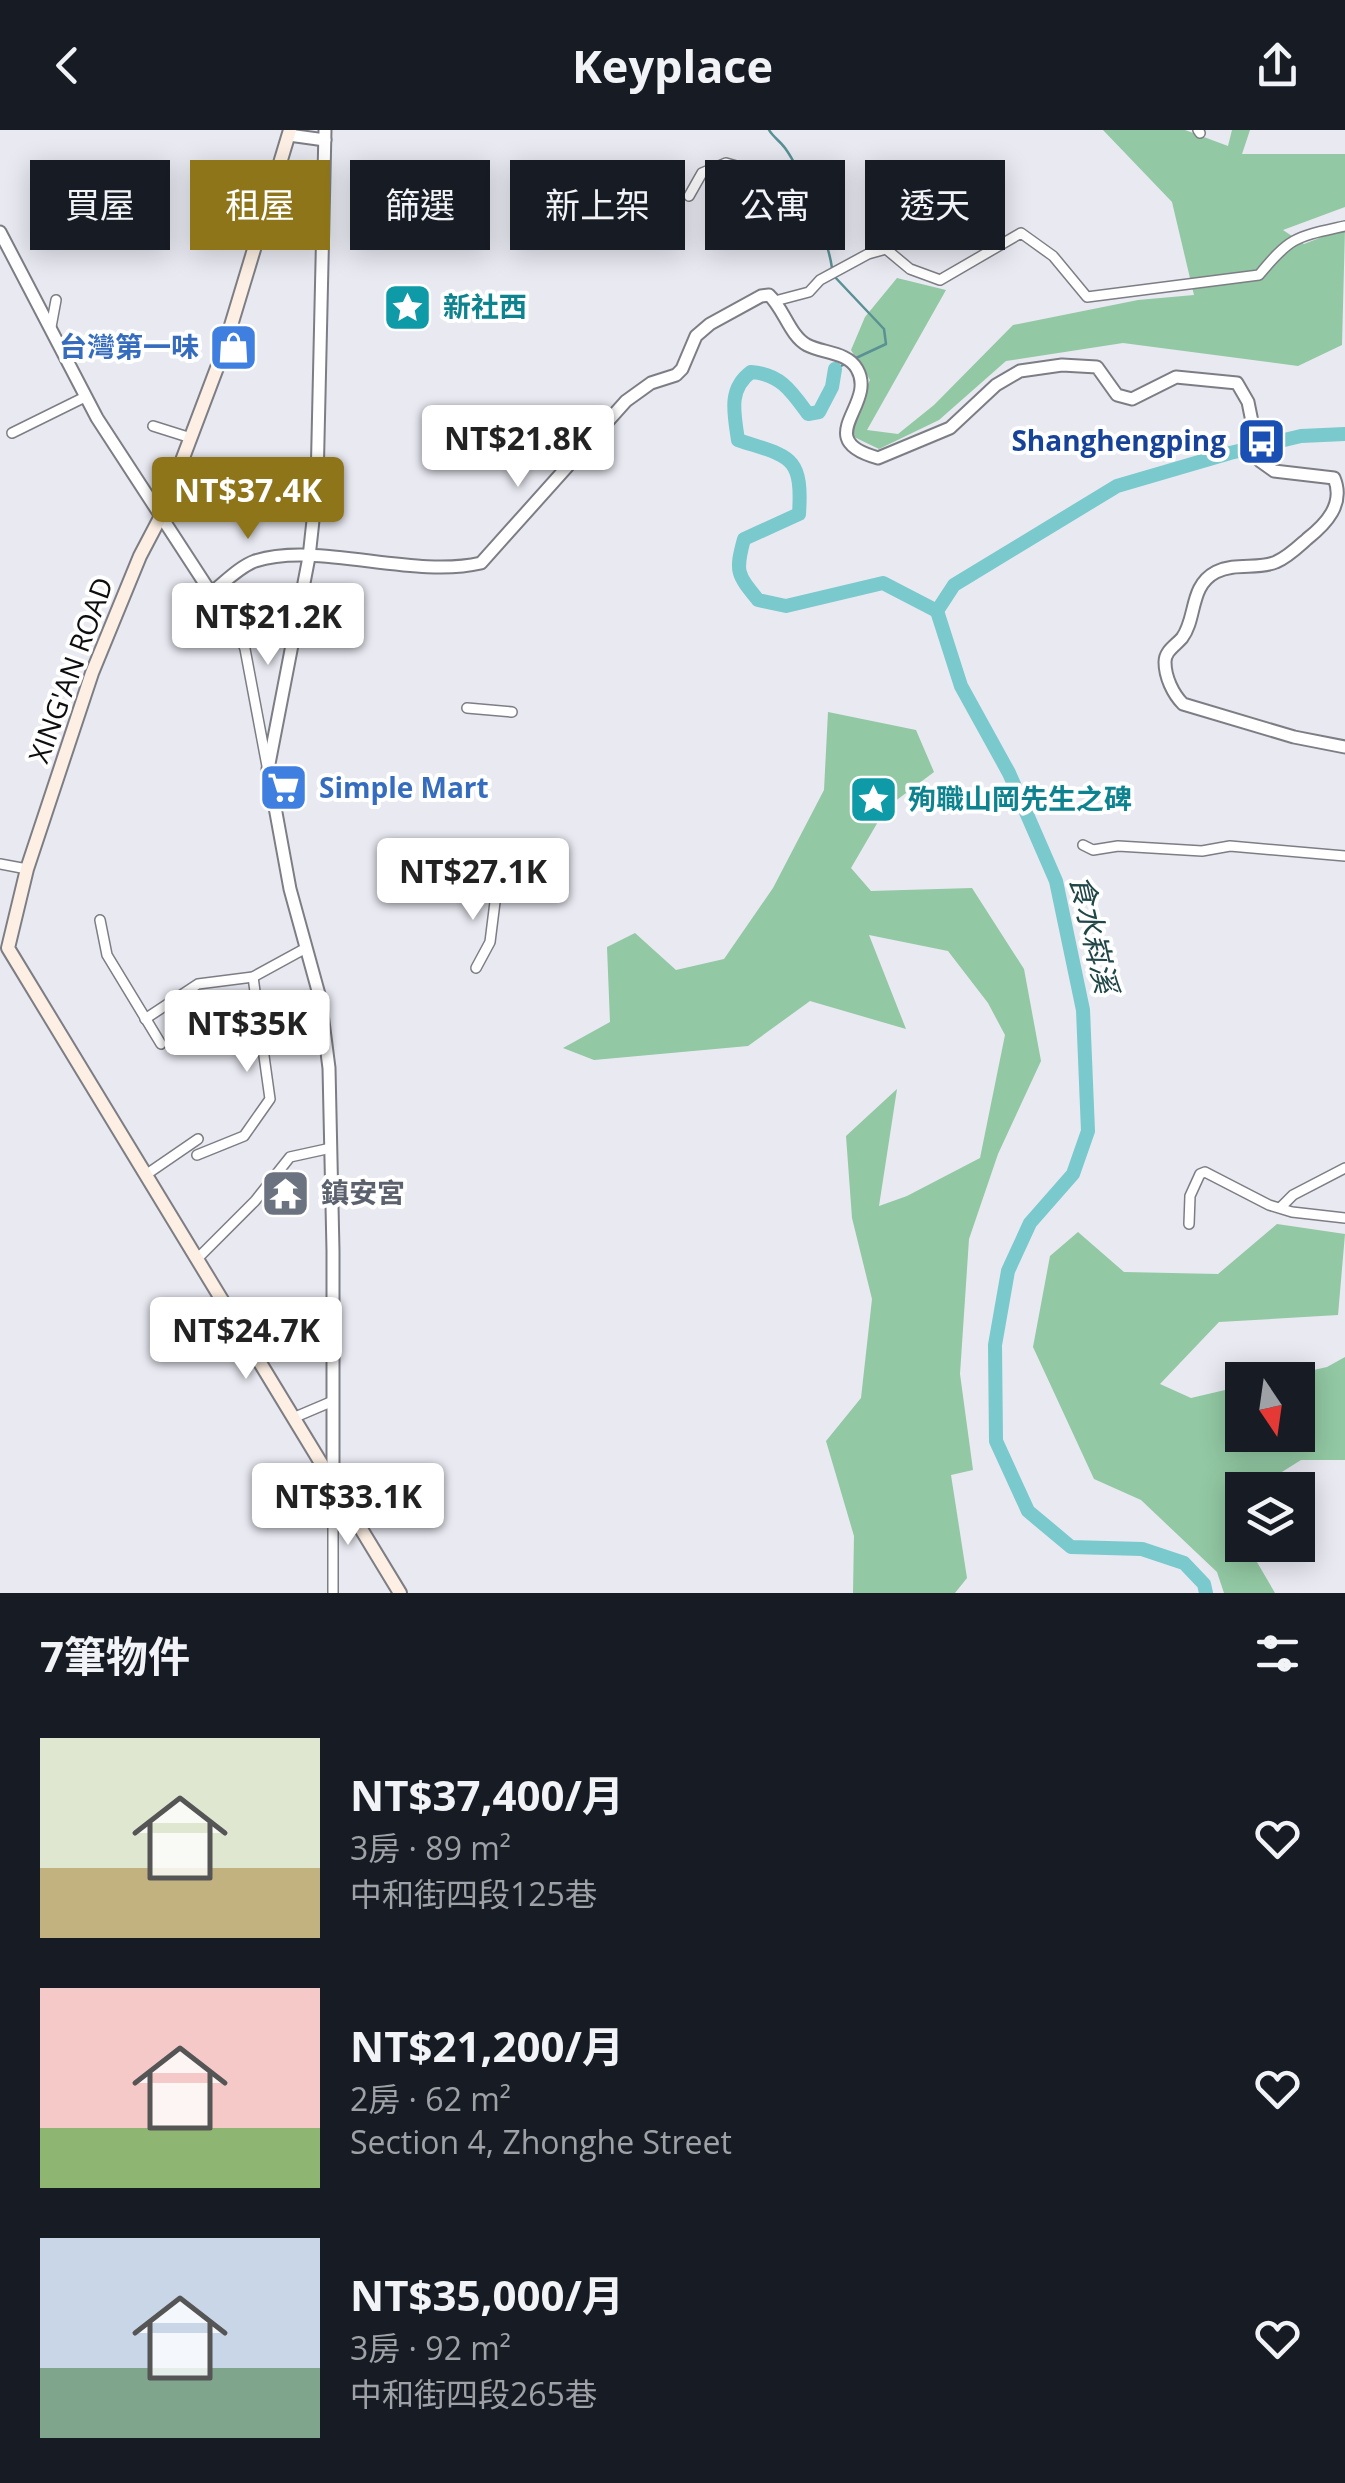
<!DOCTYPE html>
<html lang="zh-TW">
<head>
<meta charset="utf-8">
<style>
  body { margin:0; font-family:"Open Sans","Noto Sans TC",sans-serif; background:#242831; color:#f1f3f6; height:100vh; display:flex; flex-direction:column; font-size:38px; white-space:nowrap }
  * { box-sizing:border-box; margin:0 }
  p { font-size:32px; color:#9ea1a6 }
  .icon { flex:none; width:55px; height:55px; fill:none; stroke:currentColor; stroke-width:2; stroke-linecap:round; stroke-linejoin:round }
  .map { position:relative; height:1463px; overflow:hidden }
  .details { display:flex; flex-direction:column; background:#171b24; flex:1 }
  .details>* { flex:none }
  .guide { position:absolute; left:30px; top:30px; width:1285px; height:90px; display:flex; gap:20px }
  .needle { width:65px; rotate:167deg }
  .controls { position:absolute; left:1225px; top:1232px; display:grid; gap:20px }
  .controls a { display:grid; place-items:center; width:90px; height:90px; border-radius:0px; background:#171b24; box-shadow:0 5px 25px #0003; font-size:50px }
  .price { position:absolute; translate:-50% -85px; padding:0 22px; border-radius:10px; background:#fff; color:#222; font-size:32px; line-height:65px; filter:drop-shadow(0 2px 5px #0008) }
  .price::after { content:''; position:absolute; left:50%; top:60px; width:30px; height:22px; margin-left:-15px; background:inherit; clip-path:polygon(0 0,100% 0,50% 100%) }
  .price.active { background:#8e7519; color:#fff }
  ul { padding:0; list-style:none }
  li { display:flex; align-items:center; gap:30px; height:250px; padding:0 40px }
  li span { display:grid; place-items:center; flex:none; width:280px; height:200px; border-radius:0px; color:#555 }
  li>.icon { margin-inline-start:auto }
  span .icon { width:120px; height:120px; fill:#fffc; stroke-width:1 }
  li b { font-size:42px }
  h2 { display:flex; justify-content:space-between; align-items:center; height:120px; padding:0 40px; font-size:42px }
  .chip { padding:0 35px; border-radius:0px; background:#171b24; box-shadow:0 5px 25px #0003; font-size:35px; line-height:90px }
  .chip.active { background:#8e7519; color:#fff }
  header { display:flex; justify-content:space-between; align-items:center; height:130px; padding:0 40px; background:#171b24; font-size:45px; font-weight:700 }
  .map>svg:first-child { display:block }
  .green { fill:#92c8a3 }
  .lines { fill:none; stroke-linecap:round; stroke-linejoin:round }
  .stream { stroke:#599195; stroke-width:2.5 }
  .river { stroke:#79c9cd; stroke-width:14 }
  .minor-casing { stroke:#7d7e85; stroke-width:12 }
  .tertiary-casing { stroke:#7d7e85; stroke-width:15 }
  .secondary-casing { stroke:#7d7e85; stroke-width:16 }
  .minor { stroke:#fff; stroke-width:9 }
  .tertiary { stroke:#fff; stroke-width:11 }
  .secondary { stroke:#fdefe3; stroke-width:12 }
  .labels { text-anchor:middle; stroke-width:8; stroke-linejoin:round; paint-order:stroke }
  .culture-label { font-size:28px; font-weight:bold; fill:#0d838f; stroke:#fff; text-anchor:start }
  .shop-label { font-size:28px; font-weight:bold; fill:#366cbe; stroke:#fff; text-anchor:end }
  .transit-label { font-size:28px; font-weight:bold; fill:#164399; stroke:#fff; text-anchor:end }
  .street-label { font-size:28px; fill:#0e0e11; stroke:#fff }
  .worship-label { font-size:28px; font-weight:bold; fill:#5b616d; stroke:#fff; text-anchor:start }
  .water-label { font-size:30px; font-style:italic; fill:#204648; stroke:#fff }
</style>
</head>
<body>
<header><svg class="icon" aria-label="back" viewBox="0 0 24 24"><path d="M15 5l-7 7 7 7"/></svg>Keyplace<svg class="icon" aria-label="share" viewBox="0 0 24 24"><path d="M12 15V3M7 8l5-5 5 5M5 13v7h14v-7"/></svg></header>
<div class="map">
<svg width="1345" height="1463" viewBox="0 0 1345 1463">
  <rect width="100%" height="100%" fill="#e8e9f1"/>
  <g class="green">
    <path d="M1103,0h82l43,16 4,-16h18l-8,24h103v53l-62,23 21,14 41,-16 -3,117 -44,21 -175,-23 -117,18 -67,59 -60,29 -27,-13 4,-27 14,-29 -19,-30 14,-33 32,-39 49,12 -79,140 31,4 36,-29 79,-80 125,-25 56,-5 -22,-93z"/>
    <path d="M828,582l88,18 18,42 -48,36 -35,60 20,23 101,-3 52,81 17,92 -43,93 -29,85 -9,135 13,96 -22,5 16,103 -12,15h-102l1,-57 -28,-95 35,-43 11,-99 -20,-81 -6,-82 51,-47 -18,117 28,-10 73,-38 25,-123 -17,-32 -40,-52 -79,-16 37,94 -96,-28 -62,45 -154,14 -31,-12 47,-26 -3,-75 28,-14 41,37 48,-11 49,-71 51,-98z"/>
    <path d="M1277,1094l68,10 -7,81 -119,7 -59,62 31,14 51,-12v49h56v-55h-29l58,-13 18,-10v103h-44l-48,30h-11v7l-15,9 15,31v8h5l28,48h-51l-7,-21 -76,-72 -47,-21 -61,-132 17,-91 28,-24 46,40 94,2z"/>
  </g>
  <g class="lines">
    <g class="stream">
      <path d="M769,0c4,7 11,11 16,18 17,23 43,92 47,120"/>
      <path d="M833,145l51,54 2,15 -30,14"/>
      <path d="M835,239l10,-5"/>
    </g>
    <g class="river">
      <path d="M835,239l-3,18 -13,25 -11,2c-16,-22 -27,-40 -57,-42 -23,17 -17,41 -13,68 51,17 65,14 61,74l-55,25c-9,33 -7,35 14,61l28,6 97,-23 54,28"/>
      <path d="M1206,1463l-2,-9 -20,-21 -42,-14 -71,-2 -43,-36 -32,-70 -1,-96 13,-74 22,-48 43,-49 15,-43 -5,-121 -27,-129 -47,-108 -48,-87 -24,-75 17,-26 163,-99 113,-33 71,-17 44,-2"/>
    </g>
    <defs>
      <g id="minor">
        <path d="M1198,0l2,3"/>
        <path d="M689,66l13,-23 24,-10 52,15"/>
        <path d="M775,171l34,-9 11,-12 48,-26 18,-5 24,20 30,11 81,-47 32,23 34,41 172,-22c32,-39 37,-38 86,-49"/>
        <path d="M51,197l5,-27"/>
        <path d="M153,296l38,12"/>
        <path d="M12,303l73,-36"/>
        <path d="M211,463l26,34 8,22 22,117"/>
        <path d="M467,578l45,4"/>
        <path d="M1083,715l10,5 25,-4 84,5 28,-5 115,10"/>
        <path d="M0,734l27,5"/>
        <path d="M100,790l7,35 54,89"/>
        <path d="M476,838l14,-26 7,-56"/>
        <path d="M145,889l53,-35 55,-7 53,-29"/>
        <path d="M197,1025l47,-19 26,-37 -17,-122"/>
        <path d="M147,1044l51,-35"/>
        <path d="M1281,1077l12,-12 52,-27"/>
        <path d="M1189,1094l1,-28 10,-22 5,-2 64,33 23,7 53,6"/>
        <path d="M198,1128l57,-57 35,-44 41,-9"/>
        <path d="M293,1288l40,-17"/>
        <path d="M333,1354v109"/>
      </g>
      <g id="tertiary">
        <path d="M325,0l-8,354 -8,73 -41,212 22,120 30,109 9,70 4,183v231"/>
        <path d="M289,5l36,5"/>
        <path d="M0,102l97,186 114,175c14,-11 28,-26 44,-32 62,-20 158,18 226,2l145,-162 25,-18 25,-8 6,-6 14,-33 14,-12 51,-28 8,-1c15,14 21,41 38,50 15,8 41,7 50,24 21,36 -48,70 21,89l72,-30 46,-43 24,-14 42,-6 35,2 20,28 15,4 44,-22 61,6 11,19 12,59 14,10 60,7c11,26 -8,46 -27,61 -9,8 -19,18 -31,23 -18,8 -40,0 -60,10 -27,14 -19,46 -34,66 -7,8 -17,13 -17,24 0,15 8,32 18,42l111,33 51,10"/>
      </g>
      <path id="secondary" d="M290,0l-67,222 -62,164 -21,40 -48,117 -65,196 -19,79 392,645"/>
    </defs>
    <use href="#minor" class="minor-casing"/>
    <use href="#tertiary" class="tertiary-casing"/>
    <use href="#secondary" class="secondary-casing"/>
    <use href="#minor" class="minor"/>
    <use href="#tertiary" class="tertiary"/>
    <use href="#secondary" class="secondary"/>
  </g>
  <defs>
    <symbol id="sight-square" viewBox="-11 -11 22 22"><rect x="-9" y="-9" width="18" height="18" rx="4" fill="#0f9aa8" stroke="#fff"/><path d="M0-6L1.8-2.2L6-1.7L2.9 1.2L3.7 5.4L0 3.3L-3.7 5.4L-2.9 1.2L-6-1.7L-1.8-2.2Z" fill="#fff"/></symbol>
    <symbol id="shop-square" viewBox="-11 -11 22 22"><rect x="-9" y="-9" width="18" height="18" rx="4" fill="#3f7fe0" stroke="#fff"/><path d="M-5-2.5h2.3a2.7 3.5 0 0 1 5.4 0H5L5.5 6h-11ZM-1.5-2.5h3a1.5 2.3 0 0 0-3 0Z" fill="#fff"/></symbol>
    <symbol id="bus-square" viewBox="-11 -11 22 22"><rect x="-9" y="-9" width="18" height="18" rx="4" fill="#1a4fb4" stroke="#fff"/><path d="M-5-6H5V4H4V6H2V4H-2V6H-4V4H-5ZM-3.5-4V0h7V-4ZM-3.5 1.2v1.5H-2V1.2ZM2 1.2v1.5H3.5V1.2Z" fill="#fff"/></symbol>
    <symbol id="supermarket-square" viewBox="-11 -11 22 22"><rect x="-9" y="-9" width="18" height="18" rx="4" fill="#3f7fe0" stroke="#fff"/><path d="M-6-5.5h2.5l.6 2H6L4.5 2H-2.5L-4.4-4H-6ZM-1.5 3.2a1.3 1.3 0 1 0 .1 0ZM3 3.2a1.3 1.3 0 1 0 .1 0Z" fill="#fff"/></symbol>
    <symbol id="temple-square" viewBox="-11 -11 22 22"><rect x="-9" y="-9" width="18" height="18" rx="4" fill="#6b7280" stroke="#fff"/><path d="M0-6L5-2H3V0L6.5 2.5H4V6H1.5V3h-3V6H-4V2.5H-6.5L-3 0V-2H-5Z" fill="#fff"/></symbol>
  </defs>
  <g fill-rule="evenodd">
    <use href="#sight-square" x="380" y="150" width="55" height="55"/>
    <use href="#shop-square" x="206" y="190" width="55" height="55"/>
    <use href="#bus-square" x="1234" y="284" width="55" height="55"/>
    <use href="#supermarket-square" x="256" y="630" width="55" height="55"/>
    <use href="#sight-square" x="846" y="642" width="55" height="55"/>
    <use href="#temple-square" x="258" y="1036" width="55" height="55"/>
  </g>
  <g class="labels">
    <g class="culture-label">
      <text x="443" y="187">新社西</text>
      <text x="908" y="679">殉職山岡先生之碑</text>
    </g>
    <g class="shop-label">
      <text x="199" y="227">台灣第一味</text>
      <text x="319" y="668" text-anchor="start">Simple Mart</text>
    </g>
    <g class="transit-label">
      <text x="1226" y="321">Shanghengping</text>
    </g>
    <g class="street-label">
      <text transform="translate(71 540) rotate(-70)" y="10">XING'AN ROAD</text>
    </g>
    <g class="worship-label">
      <text x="321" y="1073">鎮安宮</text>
    </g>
    <g class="water-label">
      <text transform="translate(1093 804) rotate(77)" y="10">食水嵙溪</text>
    </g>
  </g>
</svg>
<div class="controls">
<a><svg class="needle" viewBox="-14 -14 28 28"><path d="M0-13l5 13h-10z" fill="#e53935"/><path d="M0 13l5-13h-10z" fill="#9ea1a6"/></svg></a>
<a><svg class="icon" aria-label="layers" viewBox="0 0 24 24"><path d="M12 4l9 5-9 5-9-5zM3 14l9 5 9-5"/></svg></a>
</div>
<b class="price" style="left:518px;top:360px">NT$21.8K</b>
<b class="price active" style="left:248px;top:412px">NT$37.4K</b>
<b class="price" style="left:268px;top:538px">NT$21.2K</b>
<b class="price" style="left:473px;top:793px">NT$27.1K</b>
<b class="price" style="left:247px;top:945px">NT$35K</b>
<b class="price" style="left:246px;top:1252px">NT$24.7K</b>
<b class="price" style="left:348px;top:1418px">NT$33.1K</b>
<div class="guide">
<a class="chip">買屋</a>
<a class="chip active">租屋</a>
<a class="chip">篩選</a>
<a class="chip">新上架</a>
<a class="chip">公寓</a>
<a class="chip">透天</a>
</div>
</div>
<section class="details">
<h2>7筆物件<svg class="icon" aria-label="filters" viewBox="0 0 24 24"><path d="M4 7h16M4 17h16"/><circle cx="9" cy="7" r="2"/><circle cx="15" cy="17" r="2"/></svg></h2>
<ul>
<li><span style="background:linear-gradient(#dfe7d0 65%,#c2b280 0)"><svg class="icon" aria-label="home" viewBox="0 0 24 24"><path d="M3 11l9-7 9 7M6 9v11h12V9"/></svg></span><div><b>NT$37,400/月</b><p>3房 · 89 m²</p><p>中和街四段125巷</p></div><svg class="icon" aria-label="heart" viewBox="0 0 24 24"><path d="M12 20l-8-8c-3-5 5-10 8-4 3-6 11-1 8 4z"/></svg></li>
<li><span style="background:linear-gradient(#f6c9c9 70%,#8fb573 0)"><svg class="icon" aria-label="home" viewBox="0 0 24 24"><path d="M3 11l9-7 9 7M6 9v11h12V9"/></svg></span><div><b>NT$21,200/月</b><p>2房 · 62 m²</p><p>Section 4, Zhonghe Street</p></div><svg class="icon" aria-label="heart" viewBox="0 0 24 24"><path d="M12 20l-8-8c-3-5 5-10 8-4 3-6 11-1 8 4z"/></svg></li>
<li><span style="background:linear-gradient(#c9d6e8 65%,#7fa58c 0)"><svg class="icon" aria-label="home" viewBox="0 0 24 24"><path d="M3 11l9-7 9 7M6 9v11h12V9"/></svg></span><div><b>NT$35,000/月</b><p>3房 · 92 m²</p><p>中和街四段265巷</p></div><svg class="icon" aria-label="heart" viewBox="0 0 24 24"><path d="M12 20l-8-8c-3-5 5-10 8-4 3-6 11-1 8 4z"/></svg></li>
</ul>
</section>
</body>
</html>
